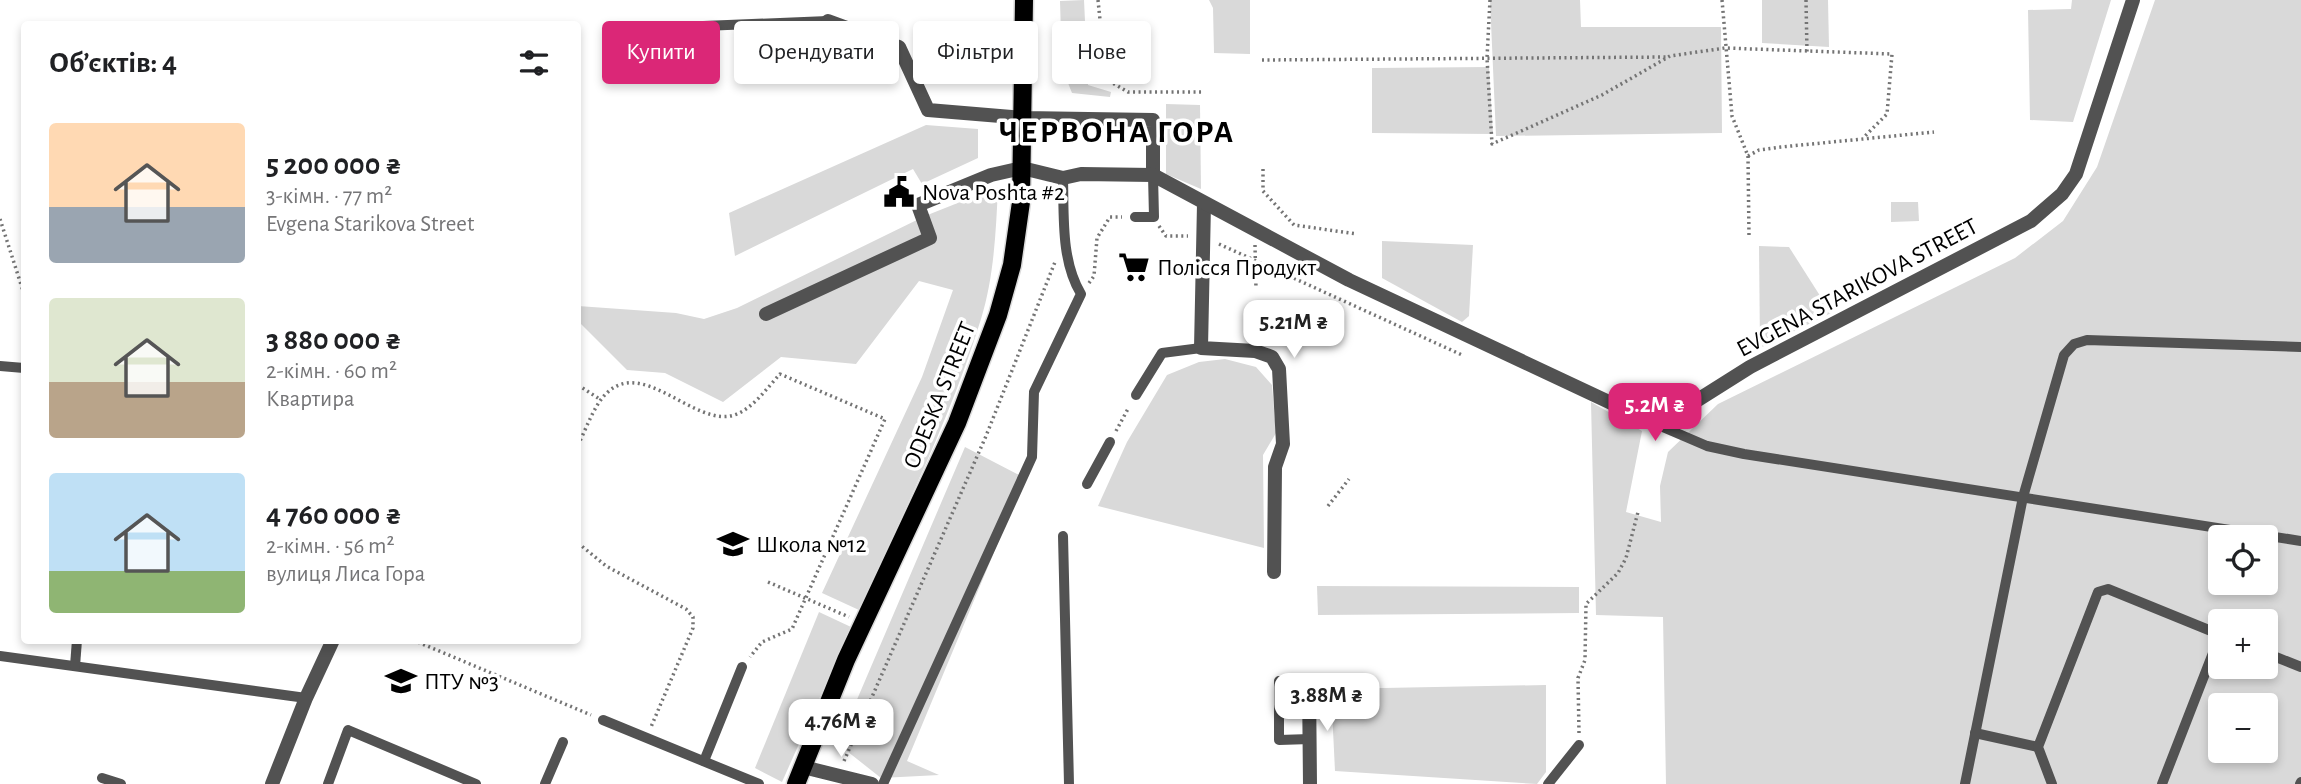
<!DOCTYPE html>
<html lang="uk">
<head>
<meta charset="utf-8">
<style>
  body { margin:0; font-family:"Alegreya Sans",sans-serif; background:#f2f2f2; color:#202124; height:100vh; display:flex; flex-direction:column; font-size:26px; white-space:nowrap }
  * { box-sizing:border-box; margin:0 }
  p { font-size:23px; color:#757577 }
  .icon { flex:none; width:38px; height:38px; fill:none; stroke:currentColor; stroke-width:2; stroke-linecap:round; stroke-linejoin:round }
  .map { position:relative; flex:1; overflow:hidden }
  .panel { position:absolute; left:21px; top:21px; width:560px; height:623px; display:flex; flex-direction:column; background:#fff; border-radius:7px; box-shadow:0 4px 10px #0003 }
  .panel>* { flex:none }
  .hud { position:absolute; left:602px; top:21px; width:665px; height:63px; display:flex; gap:14px }
  .controls { position:absolute; left:2208px; top:525px; display:grid; gap:14px }
  .controls a { display:grid; place-items:center; width:70px; height:70px; border-radius:7px; background:#fff; box-shadow:0 4px 10px #0003; font-size:35px }
  .price { position:absolute; translate:-50% -60px; padding:0 16px; border-radius:14px; background:#fff; color:#222; font-size:23px; line-height:46px; filter:drop-shadow(0 2px 4px #0008) }
  .price::after { content:''; position:absolute; left:50%; top:42px; width:21px; height:16px; margin-left:-10px; background:inherit; clip-path:polygon(0 0,100% 0,50% 100%) }
  .price.current { background:#db2777; color:#fff }
  ul { padding:0; list-style:none }
  li { display:flex; align-items:center; gap:21px; height:175px; padding:0 28px }
  li span { display:grid; place-items:center; flex:none; width:196px; height:140px; border-radius:7px; color:#555 }
  li>.icon { margin-inline-start:auto }
  span .icon { width:84px; height:84px; fill:#fffc; stroke-width:1 }
  li b { font-size:30px }
  h2 { display:flex; justify-content:space-between; align-items:center; height:84px; padding:0 28px; font-size:30px }
  .pill { padding:0 24px; border-radius:7px; background:#fff; box-shadow:0 4px 10px #0003; font-size:24px; line-height:63px }
  .pill.current { background:#db2777; color:#fff }
  .map>svg:first-child { display:block }
  .green { fill:#d9d9d9; fill-rule:evenodd }
  .lines { fill:none; stroke-linecap:round; stroke-linejoin:round }
  .primary-casing { stroke:#dbdbdb; stroke-width:21 }
  .path { stroke:#747474; stroke-width:3.5; stroke-dasharray:2 3.5; stroke-linecap:butt }
  .lane { stroke:#525252; stroke-width:10 }
  .street { stroke:#525252; stroke-width:14 }
  .primary { stroke:#000; stroke-width:18 }
  .labels { text-anchor:middle; stroke-width:7; stroke-linejoin:round; paint-order:stroke }
  .poi-label { font-size:24px; fill:#000; stroke:#fff; text-anchor:start }
  .street-label { font-size:24px; fill:#000; stroke:#fff }
  .district-label { font-size:32px; font-weight:bold; letter-spacing:2px; fill:#000; stroke:#fff }
</style>
</head>
<body>
<div class="map">
<svg width="2301" height="784" viewBox="0 0 2301 784">
  <rect width="100%" height="100%" fill="#fff"/>
  <g class="green">
    <path d="M1084,0l4,85 23,7 -1,5 -38,-4 -10,-25 -2,-67z"/>
    <path d="M1209,0h41v54l-36,-1 -1,-45z"/>
    <path d="M1490,0h90l1,27h140l1,106 -226,3z"/>
    <path d="M1762,0h66l1,47 -67,-4z"/>
    <path d="M2072,0h39l-38,122 -43,-2 -2,-110 43,-1z"/>
    <path d="M2155,0h146v784h-635l-3,-167 -67,-2 -5,-213 51,29 -16,81 35,10 -1,-36 8,-34 50,-48 297,-146 48,-37 34,-54zM2221,537h45v46h-45zM2221,621h45v46h-45zM2221,705h45v46h-45z"/>
    <path d="M1489,67l4,67 -121,-1v-65z"/>
    <path d="M1166,104l34,1 1,84 -35,-15z"/>
    <path d="M926,125l52,4v29l-56,26 -9,-15 -178,87 -6,-43z"/>
    <path d="M998,187c-2,44 -4,90 -17,132 -31,101 -79,196 -122,291l-37,-17 100,-216 31,-87 -34,-9 -63,83 -75,-7 -58,45 -58,-29 -38,-3 -49,-49v-15l98,7 28,6 33,-11 188,-92z"/>
    <path d="M1891,202h27l1,19 -28,1z"/>
    <path d="M1382,241l91,4 -4,71 -7,6 -80,-44z"/>
    <path d="M1759,246l30,1 42,66 -71,35z"/>
    <path d="M1225,359l31,8 16,18 4,48 -13,22 1,93 -166,-42 29,-64 40,-67 32,-13z"/>
    <path d="M965,447l60,31 -118,283 32,14 -58,3 -43,-34z"/>
    <path d="M1317,586l262,1v26l-261,2z"/>
    <path d="M819,612l32,15 -69,155 -27,-14z"/>
    <path d="M1546,685v87l-9,12 -202,-13 -4,-82z"/>
  </g>
  <g class="lines">
    <defs>
      <path id="primary" d="M796,784l50,-124 111,-237 41,-108 14,-50 9,-63 3,-202"/>
    </defs>
    <use href="#primary" class="primary-casing"/>
    <g class="path">
      <path d="M1098,0l8,79 22,13h75"/>
      <path d="M1490,0l-3,58 5,86 110,-49 68,-39 55,-8 167,6 -5,60 -24,24"/>
      <path d="M1722,0l10,116 16,40 1,80"/>
      <path d="M1806,0l1,52"/>
      <path d="M1262,60l404,-3"/>
      <path d="M1748,156l11,-6 22,-3 153,-15"/>
      <path d="M1263,169v22l31,34 63,9"/>
      <path d="M0,219l24,75"/>
      <path d="M1159,226l7,10h22"/>
      <path d="M1219,244l243,111"/>
      <path d="M1255,245l1,44"/>
      <path d="M1089,283l5,-7 3,-38 13,-21h12"/>
      <path d="M578,385l23,15"/>
      <path d="M1116,431l13,-24"/>
      <path d="M578,445c7,-14 13,-31 22,-44 38,-54 95,31 137,13 17,-7 30,-26 43,-40l105,45 -93,210 -30,13 -12,15"/>
      <path d="M1328,506l21,-27"/>
      <path d="M578,543l28,23 80,43 7,8v11l-42,99"/>
      <path d="M768,582l81,35"/>
      <path d="M413,640l178,75"/>
      <path d="M1579,733l-1,-55 7,-18 1,-56 32,-31 8,-15 12,-46"/>
      <path d="M844,761l142,-325 69,-174"/>
    </g>
    <g class="lane">
      <path d="M630,29l198,-8"/>
      <path d="M1135,217h19l-1,-42"/>
      <path d="M0,366l24,2"/>
      <path d="M1136,395l26,-42 39,-5"/>
      <path d="M1658,425l49,21 37,8 557,87"/>
      <path d="M1087,484l23,-42"/>
      <path d="M1063,536l6,248"/>
      <path d="M2266,653l35,14"/>
      <path d="M0,656l306,42"/>
      <path d="M75,666l2,-26"/>
      <path d="M1279,681v59l31,-1"/>
      <path d="M603,720l156,64"/>
      <path d="M1975,733l63,14"/>
      <path d="M704,761l38,-94"/>
      <path d="M102,778l19,6"/>
      <path d="M328,784l20,-54 128,54"/>
      <path d="M545,784l18,-42"/>
      <path d="M883,784l149,-327 2,-65 47,-98c-20,-33 -17,-77 -18,-116"/>
      <path d="M1548,784l31,-39"/>
      <path d="M1965,784l58,-287 41,-142 10,-11 13,-4 214,7"/>
      <path d="M2052,784l-14,-37 60,-155 10,-3 113,46"/>
      <path d="M2162,784l58,-149"/>
      <path d="M2300,784l1,-2"/>
    </g>
    <g class="street">
      <path d="M828,21l71,26 29,63 96,8 129,2v55"/>
      <path d="M1204,204l-3,144 54,3 17,6 7,12 4,75 -8,23 -1,105"/>
      <path d="M766,314l164,-76 -12,-33 73,-30 31,-7 41,10 18,-4 72,1 196,105 309,145 92,-58 281,-146 31,-27 14,-20 57,-174"/>
      <path d="M1309,682l1,102"/>
      <path d="M803,767l69,17"/>
      <path d="M272,784l34,-86 27,-58"/>
    </g>
    <use href="#primary" class="primary"/>
  </g>
  <defs>
    <symbol id="civic-bare" viewBox="-9 -9 18 18"><path d="M-.6-6.5H3V-4.5H.6V-3L4-1V1h2V6H-6V1h2V-1L-.6-3ZM-1.2 2.5V6h2.4V2.5Z" fill="#000" stroke="#fff" stroke-width="2.5" paint-order="stroke"/></symbol>
    <symbol id="supermarket-bare" viewBox="-9 -9 18 18"><path d="M-6-5.5h2.5l.6 2H6L4.5 2H-2.5L-4.4-4H-6ZM-1.5 3.2a1.3 1.3 0 1 0 .1 0ZM3 3.2a1.3 1.3 0 1 0 .1 0Z" fill="#000" stroke="#fff" stroke-width="2.5" paint-order="stroke"/></symbol>
    <symbol id="school-bare" viewBox="-9 -9 18 18"><path d="M0-5L7-2L0 1L-7-2ZM-4 1L0 2.5L4 1V4Q0 6-4 4Z" fill="#000" stroke="#fff" stroke-width="2.5" paint-order="stroke"/></symbol>
    <symbol id="university-bare" viewBox="-9 -9 18 18"><path d="M0-5L7-2L0 1L-7-2ZM-4 1L0 2.5L4 1V4Q0 6-4 4Z" fill="#000" stroke="#fff" stroke-width="2.5" paint-order="stroke"/></symbol>
  </defs>
  <g fill-rule="evenodd">
    <use href="#civic-bare" x="877" y="170" width="44" height="44"/>
    <use href="#supermarket-bare" x="1112" y="245" width="44" height="44"/>
    <use href="#school-bare" x="711" y="522" width="44" height="44"/>
    <use href="#university-bare" x="379" y="659" width="44" height="44"/>
  </g>
  <g class="labels">
    <g class="poi-label">
      <text x="922" y="200">Nova Poshta #2</text>
      <text x="1157" y="275">Полісся Продукт</text>
      <text x="756" y="552">Школа №12</text>
      <text x="424" y="689">ПТУ №3</text>
    </g>
    <g class="street-label">
      <text transform="translate(1857 287) rotate(-28)" y="8">EVGENA STARIKOVA STREET</text>
      <text transform="translate(939 395) rotate(-68)" y="8">ODESKA STREET</text>
    </g>
    <g class="district-label">
      <text x="1117" y="142">ЧЕРВОНА ГОРА</text>
    </g>
  </g>
</svg>
<div class="controls">
<a><svg class="icon" aria-label="locate" viewBox="0 0 24 24"><circle cx="12" cy="12" r="6"/><path d="M12 2v4M12 18v4M2 12h4M18 12h4"/></svg></a>
<a>+</a>
<a>−</a>
</div>
<b class="price" style="left:1294px;top:360px">5.21M ₴</b>
<b class="price current" style="left:1655px;top:443px">5.2M ₴</b>
<b class="price" style="left:1327px;top:733px">3.88M ₴</b>
<b class="price" style="left:841px;top:759px">4.76M ₴</b>
<div class="hud">
<a class="pill current">Купити</a>
<a class="pill">Орендувати</a>
<a class="pill">Фільтри</a>
<a class="pill">Нове</a>
</div>
<section class="panel">
<h2>Об’єктів: 4<svg class="icon" aria-label="filters" viewBox="0 0 24 24"><path d="M4 7h16M4 17h16"/><circle cx="9" cy="7" r="2"/><circle cx="15" cy="17" r="2"/></svg></h2>
<ul>
<li><span style="background:linear-gradient(#ffd9b3 60%,#9aa5b1 0)"><svg class="icon" aria-label="home" viewBox="0 0 24 24"><path d="M3 11l9-7 9 7M6 9v11h12V9"/></svg></span><div><b>5 200 000 ₴</b><p>3-кімн. · 77 m²</p><p>Evgena Starikova Street</p></div></li>
<li><span style="background:linear-gradient(#dfe7d0 60%,#b9a48a 0)"><svg class="icon" aria-label="home" viewBox="0 0 24 24"><path d="M3 11l9-7 9 7M6 9v11h12V9"/></svg></span><div><b>3 880 000 ₴</b><p>2-кімн. · 60 m²</p><p>Квартира</p></div></li>
<li><span style="background:linear-gradient(#bfe0f5 70%,#8fb573 0)"><svg class="icon" aria-label="home" viewBox="0 0 24 24"><path d="M3 11l9-7 9 7M6 9v11h12V9"/></svg></span><div><b>4 760 000 ₴</b><p>2-кімн. · 56 m²</p><p>вулиця Лиса Гора</p></div></li>
</ul>
</section>
</div>
</body>
</html>
